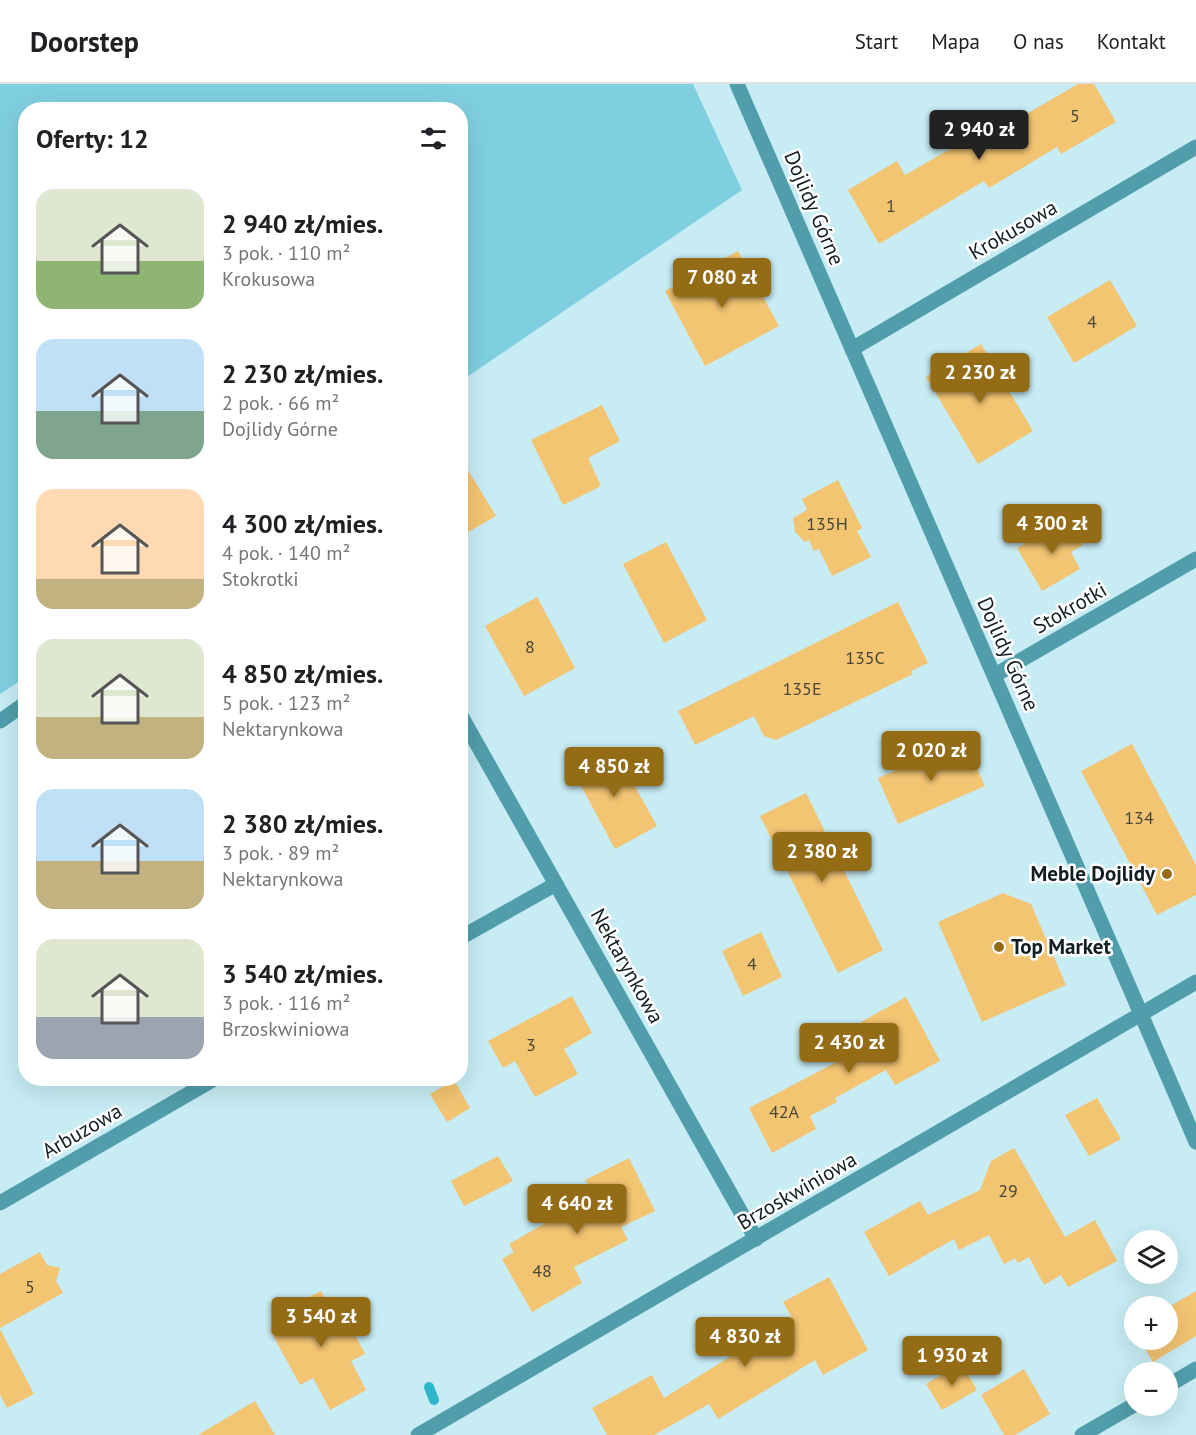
<!DOCTYPE html>
<html lang="pl">
<head>
<meta charset="utf-8">
<style>
  body { margin:0; font-family:"PT Sans",sans-serif; background:#f6f6f6; color:#202124; height:100vh; display:flex; flex-direction:column; font-size:22px; white-space:nowrap }
  * { box-sizing:border-box; margin:0 }
  p { font-size:20px; color:#757577 }
  .icon { flex:none; width:33px; height:33px; fill:none; stroke:currentColor; stroke-width:2; stroke-linecap:round; stroke-linejoin:round }
  .map { position:relative; flex:1; overflow:hidden }
  .drawer { position:absolute; left:18px; top:18px; width:450px; height:984px; display:flex; flex-direction:column; background:#fff; border-radius:24px; box-shadow:0 6px 24px #0002 }
  .drawer>* { flex:none }
  .fabs { position:absolute; left:1124px; top:1146px; display:grid; gap:12px }
  .fabs a { display:grid; place-items:center; width:54px; height:54px; border-radius:50%; background:#fff; box-shadow:0 6px 24px #0002; font-size:30px }
  .price { position:absolute; translate:-50% -51px; padding:0 14px; border-radius:6px; background:#946c16; color:#fff; font-size:20px; line-height:39px; filter:drop-shadow(0 2px 3px #0008) }
  .price::after { content:''; position:absolute; left:50%; top:36px; width:18px; height:14px; margin-left:-9px; background:inherit; clip-path:polygon(0 0,100% 0,50% 100%) }
  .price.selected { background:#222; color:#fff }
  ul { padding:0; list-style:none }
  li { display:flex; align-items:center; gap:18px; height:150px; padding:0 18px }
  li span { display:grid; place-items:center; flex:none; width:168px; height:120px; border-radius:18px; color:#555 }
  li>.icon { margin-inline-start:auto }
  span .icon { width:72px; height:72px; fill:#fffc; stroke-width:1 }
  li b { font-size:26px }
  h2 { display:flex; justify-content:space-between; align-items:center; height:72px; padding:0 18px; font-size:26px }
  header { display:flex; align-items:center; gap:36px; box-sizing:border-box; height:84px; padding:0 30px; background:#fff; border-bottom:2px solid #e0e0e0 }
  header strong { font-size:28px }
  nav { display:flex; gap:33px; margin-inline-start:auto; font-size:21px }
  .map>svg:first-child { display:block }
  .green { fill:#7fcfe0 }
  .lines { fill:none; stroke-linecap:round; stroke-linejoin:round }
  .stream { stroke:#31b5cd; stroke-width:10 }
  .building { fill:#f3c472 }
  .service { stroke:#519dac; stroke-width:15 }
  .minor { stroke:#519dac; stroke-width:15 }
  .tertiary { stroke:#519dac; stroke-width:15 }
  .poi-dot { fill:#946c16; stroke:#fff; stroke-width:2 }
  .labels { text-anchor:middle; stroke-width:5; stroke-linejoin:round; paint-order:stroke }
  .number-label { font-size:18px; fill:#494735 }
  .street-label { font-size:21px; fill:#101d21; stroke:#fff }
  .poi-label { font-size:21px; font-weight:bold; fill:#101d21; stroke:#fff; text-anchor:end }
</style>
</head>
<body>
<header>
<strong>Doorstep</strong>
<nav><a>Start</a><a>Mapa</a><a>O nas</a><a>Kontakt</a></nav>
</header>
<div class="map">
<svg width="1196" height="1351" viewBox="0 0 1196 1351">
  <rect width="100%" height="100%" fill="#c7ecf4"/>
  <path class="green" d="M0,0h693l49,106 -281,191 -1,-271h-434v567l-26,17z"/>
  <g class="lines">
    <path class="stream" d="M429,1303l5,13"/>
  </g>
  <g class="building">
    <path d="M1078,0h16l22,38 -55,32 -4,-7 -68,41 -5,-7 -105,63 -31,-54 49,-29 8,14 90,-52 4,7z"/>
    <path d="M738,167l41,75 -74,40 -40,-75z"/>
    <path d="M1110,196l27,46 -63,37 -27,-46z"/>
    <path d="M981,260l52,87 -55,33 -52,-87z"/>
    <path d="M602,321l18,36 -32,17 13,28 -38,19 -32,-65z"/>
    <path d="M460,373l36,59 -36,21z"/>
    <path d="M838,396l24,48 -5,3 14,26 -39,19 -13,-27 -5,2 -5,-11 -4,2 -10,-10 -2,-14 14,-8 -5,-11z"/>
    <path d="M1068,435l15,26 -12,7 9,17 -38,22 -25,-43z"/>
    <path d="M666,458l41,78 -43,23 -41,-79z"/>
    <path d="M537,513l38,71 -51,28 -39,-70z"/>
    <path d="M898,518l30,61 -17,8 2,3 -137,66 -12,-4 -10,-20 -59,29 -17,-34z"/>
    <path d="M964,656l21,46 -87,38 -20,-46z"/>
    <path d="M1132,660l64,121v30l-39,20 -76,-144z"/>
    <path d="M613,663l44,79 -42,23 -43,-80z"/>
    <path d="M806,709l77,157 -45,23 -78,-157z"/>
    <path d="M1003,809l28,11 35,81 -84,37 -44,-100z"/>
    <path d="M761,848l21,45 -39,19 -21,-45z"/>
    <path d="M572,912l20,37 -28,16 14,25 -43,23 -20,-36 -12,7 -15,-27z"/>
    <path d="M906,913l34,64 -45,24 -9,-15 -51,28 2,4 -27,14 6,13 -44,24 -23,-45 97,-51 -5,-8 27,-14 -7,-13z"/>
    <path d="M454,996l16,28 -23,14 -17,-28z"/>
    <path d="M1097,1014l24,41 -32,17 -24,-41z"/>
    <path d="M1014,1064l51,89 30,-17 22,41 -49,26 -7,-12 -17,10 -15,-28 -11,6 -3,-5 -11,6 -15,-29 -30,15 -5,-11 -65,37 -25,-44 56,-31 8,14 52,-25 11,-29z"/>
    <path d="M498,1072l15,25 -49,25 -13,-25z"/>
    <path d="M629,1074l26,53 -34,16 7,13 -54,27 8,16 -50,29 -30,-53 12,-7 -5,-8 68,-39 -2,-5 16,-9 -6,-11z"/>
    <path d="M40,1168l7,13 13,3 -4,13 7,12 -63,35v-54z"/>
    <path d="M829,1193l39,73 -45,25 -8,-15 -97,59 -9,-15 -55,31h-47l-15,-27 60,-33 12,23 128,-80 -9,-16z"/>
    <path d="M321,1207l5,9 9,-4 30,58 -14,7 15,29 -36,20 -17,-32 -13,7 -30,-55 15,-8 -4,-10z"/>
    <path d="M1196,1207v45l-43,26 -13,-22h27v-32z"/>
    <path d="M0,1245l34,65 -27,14 -7,-13z"/>
    <path d="M961,1279l16,27 -35,20 -16,-26z"/>
    <path d="M1024,1285l26,45 -35,21h-11l-23,-40z"/>
    <path d="M255,1317l20,34h-77z"/>
  </g>
  <g class="lines">
    <g class="service">
      <path d="M1167,1302l29,-17"/>
      <path d="M1082,1351l52,-30"/>
    </g>
    <g class="minor">
      <path d="M852,265l344,-202"/>
      <path d="M995,591l201,-116"/>
      <path d="M460,630l296,525"/>
      <path d="M0,637l26,-18"/>
      <path d="M460,854l96,-54"/>
      <path d="M0,1119l216,-125"/>
      <path d="M418,1351l723,-421 -404,-930"/>
    </g>
    <path class="tertiary" d="M1196,898l-55,32 55,128"/>
  </g>
  <g class="poi-dot">
    <circle cx="1167" cy="790" r="6"/>
    <circle cx="999" cy="863" r="6"/>
  </g>
  <g class="labels">
    <g class="number-label">
      <text x="1075" y="38">5</text>
      <text x="891" y="128">1</text>
      <text x="1092" y="244">4</text>
      <text x="827" y="446">135H</text>
      <text x="530" y="569">8</text>
      <text x="865" y="580">135C</text>
      <text x="802" y="611">135E</text>
      <text x="1139" y="740">134</text>
      <text x="752" y="886">4</text>
      <text x="531" y="967">3</text>
      <text x="784" y="1034">42A</text>
      <text x="1008" y="1113">29</text>
      <text x="542" y="1193">48</text>
      <text x="30" y="1209">5</text>
    </g>
    <g class="street-label">
      <text transform="translate(814 124) rotate(67)" y="7">Dojlidy Górne</text>
      <text transform="translate(1013 146) rotate(-30)" y="7">Krokusowa</text>
      <text transform="translate(1070 524) rotate(-30)" y="7">Stokrotki</text>
      <text transform="translate(1008 570) rotate(66)" y="7">Dojlidy Górne</text>
      <text transform="translate(627 882) rotate(61)" y="7">Nektarynkowa</text>
      <text transform="translate(82 1047) rotate(-30)" y="7">Arbuzowa</text>
      <text transform="translate(797 1107) rotate(-30)" y="7">Brzoskwiniowa</text>
    </g>
    <g class="poi-label">
      <text x="1155" y="797">Meble Dojlidy</text>
      <text x="1011" y="870" text-anchor="start">Top Market</text>
    </g>
  </g>
</svg>
<div class="fabs">
<a><svg class="icon" aria-label="layers" viewBox="0 0 24 24"><path d="M12 4l9 5-9 5-9-5zM3 14l9 5 9-5"/></svg></a>
<a>+</a>
<a>−</a>
</div>
<b class="price selected" style="left:979px;top:77px">2 940 zł</b>
<b class="price" style="left:722px;top:225px">7 080 zł</b>
<b class="price" style="left:980px;top:320px">2 230 zł</b>
<b class="price" style="left:1052px;top:471px">4 300 zł</b>
<b class="price" style="left:931px;top:698px">2 020 zł</b>
<b class="price" style="left:614px;top:714px">4 850 zł</b>
<b class="price" style="left:822px;top:799px">2 380 zł</b>
<b class="price" style="left:849px;top:990px">2 430 zł</b>
<b class="price" style="left:577px;top:1151px">4 640 zł</b>
<b class="price" style="left:321px;top:1264px">3 540 zł</b>
<b class="price" style="left:745px;top:1284px">4 830 zł</b>
<b class="price" style="left:952px;top:1303px">1 930 zł</b>
<section class="drawer">
<h2>Oferty: 12<svg class="icon" aria-label="filters" viewBox="0 0 24 24"><path d="M4 7h16M4 17h16"/><circle cx="9" cy="7" r="2"/><circle cx="15" cy="17" r="2"/></svg></h2>
<ul>
<li><span style="background:linear-gradient(#dfe7d0 60%,#8fb573 0)"><svg class="icon" aria-label="home" viewBox="0 0 24 24"><path d="M3 11l9-7 9 7M6 9v11h12V9"/></svg></span><div><b>2 940 zł/mies.</b><p>3 pok. · 110 m²</p><p>Krokusowa</p></div></li>
<li><span style="background:linear-gradient(#bfe0f5 60%,#7fa58c 0)"><svg class="icon" aria-label="home" viewBox="0 0 24 24"><path d="M3 11l9-7 9 7M6 9v11h12V9"/></svg></span><div><b>2 230 zł/mies.</b><p>2 pok. · 66 m²</p><p>Dojlidy Górne</p></div></li>
<li><span style="background:linear-gradient(#ffd9b3 75%,#c2b280 0)"><svg class="icon" aria-label="home" viewBox="0 0 24 24"><path d="M3 11l9-7 9 7M6 9v11h12V9"/></svg></span><div><b>4 300 zł/mies.</b><p>4 pok. · 140 m²</p><p>Stokrotki</p></div></li>
<li><span style="background:linear-gradient(#dfe7d0 65%,#c2b280 0)"><svg class="icon" aria-label="home" viewBox="0 0 24 24"><path d="M3 11l9-7 9 7M6 9v11h12V9"/></svg></span><div><b>4 850 zł/mies.</b><p>5 pok. · 123 m²</p><p>Nektarynkowa</p></div></li>
<li><span style="background:linear-gradient(#bfe0f5 60%,#c2b280 0)"><svg class="icon" aria-label="home" viewBox="0 0 24 24"><path d="M3 11l9-7 9 7M6 9v11h12V9"/></svg></span><div><b>2 380 zł/mies.</b><p>3 pok. · 89 m²</p><p>Nektarynkowa</p></div></li>
<li><span style="background:linear-gradient(#dfe7d0 65%,#9aa5b1 0)"><svg class="icon" aria-label="home" viewBox="0 0 24 24"><path d="M3 11l9-7 9 7M6 9v11h12V9"/></svg></span><div><b>3 540 zł/mies.</b><p>3 pok. · 116 m²</p><p>Brzoskwiniowa</p></div></li>
</ul>
</section>
</div>
</body>
</html>
